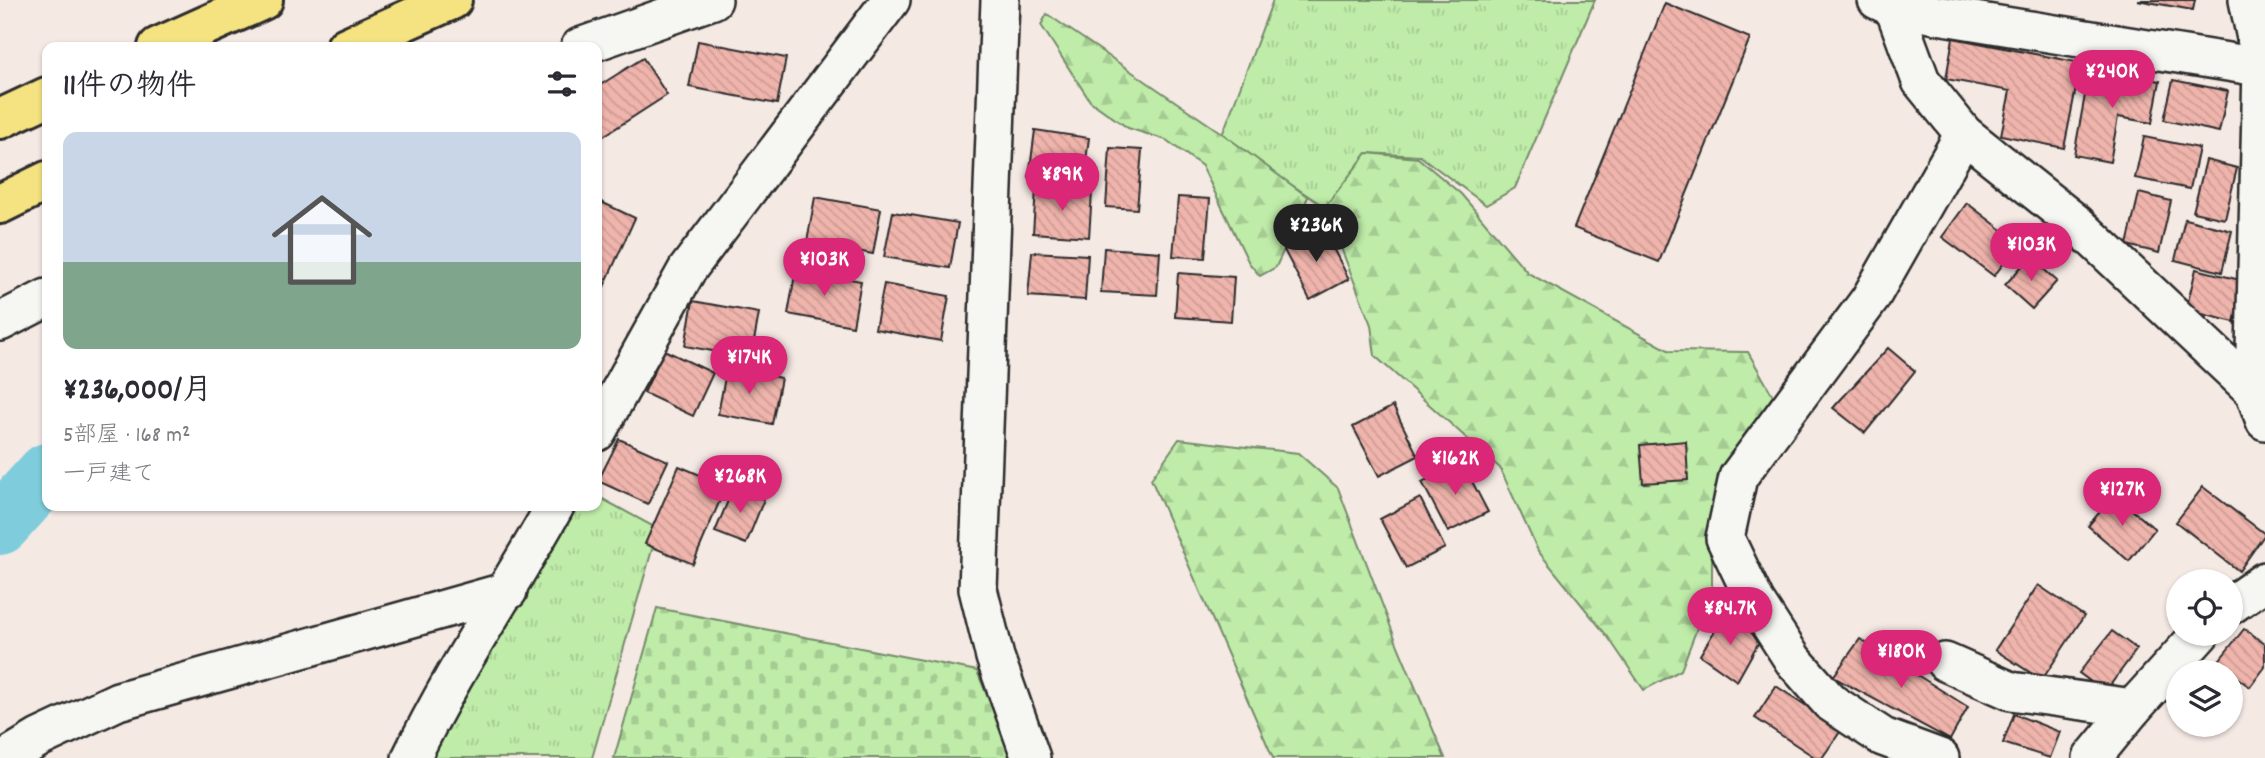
<!DOCTYPE html>
<html lang="ja">
<head>
<meta charset="utf-8">
<style>
  body { margin:0; font-family:Dekko,"Klee One",sans-serif; background:#f2f2f3; color:#2b2b33; height:100vh; display:flex; flex-direction:column; font-size:26px; white-space:nowrap }
  * { box-sizing:border-box; margin:0 }
  p { font-size:23px; color:#7c7c81 }
  .icon { flex:none; width:38px; height:38px; fill:none; stroke:currentColor; stroke-width:2; stroke-linecap:round; stroke-linejoin:round }
  .map { position:relative; flex:1; overflow:hidden }
  .sheet { position:absolute; left:42px; top:42px; width:560px; height:469px; display:flex; flex-direction:column; background:#fff; border-radius:14px; box-shadow:0 2px 5px #0004 }
  .sheet>* { flex:none }
  .fabs { position:absolute; left:2166px; top:569px; display:grid; gap:14px }
  .fabs a { display:grid; place-items:center; width:77px; height:77px; border-radius:50%; background:#fff; box-shadow:0 2px 5px #0004; font-size:35px }
  .price { position:absolute; translate:-50% -60px; padding:0 16px; border-radius:24px; background:#db2777; color:#fff; font-size:23px; line-height:46px; filter:drop-shadow(0 2px 4px #0008) }
  .price::after { content:''; position:absolute; left:50%; top:42px; width:21px; height:16px; margin-left:-10px; background:inherit; clip-path:polygon(0 0,100% 0,50% 100%) }
  .price.current { background:#222; color:#fff }
  ul { padding:0; list-style:none }
  li { display:grid; align-content:center; gap:14px; height:371px; padding:0 21px }
  li span { display:grid; place-items:center; height:217px; border-radius:14px; color:#555 }
  li>.icon { margin-inline-start:auto }
  span .icon { width:126px; height:126px; fill:#fffc; stroke-width:1 }
  li b { font-size:30px }
  h2 { display:flex; justify-content:space-between; align-items:center; height:84px; padding:0 21px; font-size:30px }
  .map>svg:first-child { display:block }
  .grass { fill:url(#grass-tufts); stroke:#758c6a; stroke-width:2 }
  .forest { fill:url(#forest-firs); stroke:#758c6a; stroke-width:2 }
  .cemetery { fill:url(#cemetery-stones); stroke:#758c6a; stroke-width:2 }
  .lines { fill:none; stroke-linecap:round; stroke-linejoin:round }
  .river { stroke:#7fcddc; stroke-width:60 }
  .building { fill:url(#building-back-hatch); stroke:#2b2b2b; stroke-width:2 }
  .minor-casing { stroke:#2b2b2b; stroke-width:42 }
  .highway-casing { stroke:#2b2b2b; stroke-width:44 }
  .minor { stroke:#f6f6f2; stroke-width:37 }
  .highway { stroke:#f5e382; stroke-width:38 }
</style>
</head>
<body>
<div class="map">
<svg width="2265" height="758" viewBox="0 0 2265 758">
  <defs>
    <pattern id="grass-tufts" width="24" height="20" patternUnits="userSpaceOnUse" patternTransform="scale(1.75)"><rect width="24" height="20" fill="#bfeca9"/><path d="M3 7l-1-3M5 7V3M7 7l1-3M15 17l-1-3M17 17v-4M19 17l1-3" fill="none" stroke="#a4cb92"/></pattern>
    <pattern id="forest-firs" width="22" height="20" patternUnits="userSpaceOnUse" patternTransform="scale(1.75)"><rect width="22" height="20" fill="#bfeca9"/><path d="M5 1l3.5 6h-7zM16 11l3.5 6h-7z" fill="#a4cb92"/></pattern>
    <pattern id="cemetery-stones" width="16" height="16" patternUnits="userSpaceOnUse" patternTransform="scale(1.75)"><rect width="16" height="16" fill="#bfeca9"/><path d="M2 7V4a2 2 0 0 1 4 0v3zM10 15v-3a2 2 0 0 1 4 0v3z" fill="#a4cb92"/></pattern>
    <pattern id="building-back-hatch" width="6" height="6" patternUnits="userSpaceOnUse" patternTransform="scale(1.75)"><rect width="6" height="6" fill="#efb4ac"/><path d="M-1 5l2 2M0 0l6 6M5-1l2 2" fill="none" stroke="#cd9b94"/></pattern>
  </defs>
  <rect width="100%" height="100%" fill="#f5e9e4"/>
  <filter id="ink" filterUnits="userSpaceOnUse"><feTurbulence type="fractalNoise" baseFrequency=".0143" numOctaves="2"/><feDisplacementMap in="SourceGraphic" scale="14" xChannelSelector="R" yChannelSelector="G"/><feConvolveMatrix kernelMatrix="1 2 1 2 8 2 1 2 1" color-interpolation-filters="sRGB"/></filter>
  <g filter="url(#ink)">
    <g class="grass">
      <path d="M1273,0h322l-80,188 -29,17 -66,-49 -53,-3 -42,54 -104,-69z"/>
      <path d="M597,496l61,33 -66,229h-172l77,-164 81,-88h19z"/>
    </g>
    <g class="forest">
      <path d="M1047,14l176,120 85,63 -32,70 -16,9 -11,-13 -47,-97 -36,-26 -38,-12 -38,-27 -49,-76z"/>
      <path d="M1367,153l51,5 43,36 67,79 142,78 78,1 25,44 -52,73 -9,60v60l-31,81 -37,20 -36,-53 -70,-86 -38,-83 -125,-112 -4,-31 -46,-118z"/>
      <path d="M1179,439l119,14 40,35 60,158 47,112h-172l-122,-279z"/>
    </g>
    <path class="cemetery" d="M657,608l320,63 35,87h-398z"/>
    <g class="lines">
      <path class="river" d="M0,525l47,-52"/>
    </g>
    <g class="building">
      <path d="M2137,0h58l-2,10z"/>
      <path d="M1665,3l85,35 -91,224 -85,-34z"/>
      <path d="M1953,38l128,25 -17,85 -63,-13 9,-44 -64,-12z"/>
      <path d="M698,41l88,17 -9,46 -88,-17z"/>
      <path d="M643,58l24,37 -65,42 -5,-9v-41z"/>
      <path d="M2090,68l70,13 -8,42 -34,-6 -8,45 -36,-7z"/>
      <path d="M2173,80l55,11 -9,41 -55,-12z"/>
      <path d="M1035,130l54,8 -6,46 -54,-7z"/>
      <path d="M2144,137l55,11 -9,41 -55,-11z"/>
      <path d="M1110,148l32,2 -5,59 -31,-2z"/>
      <path d="M2206,160l31,8 -12,51 -32,-7z"/>
      <path d="M1036,189l56,4 -3,44 -56,-4z"/>
      <path d="M2139,193l32,8 -12,52 -32,-8z"/>
      <path d="M815,197l66,12 -8,45 -66,-12z"/>
      <path d="M1178,197l32,2 -5,59 -32,-2z"/>
      <path d="M597,200l38,18 -38,84z"/>
      <path d="M1967,203l52,40 -25,33 -52,-39z"/>
      <path d="M893,212l65,11 -8,45 -66,-11z"/>
      <path d="M2185,219l47,12 -10,41 -47,-12z"/>
      <path d="M1323,229l26,50 -39,21 -26,-50z"/>
      <path d="M1104,248l56,4 -3,43 -56,-3z"/>
      <path d="M1032,252l56,3 -3,45 -57,-4z"/>
      <path d="M2030,257l27,24 -25,28 -27,-24z"/>
      <path d="M796,269l65,12 -8,45 -65,-12z"/>
      <path d="M2196,269l48,12 -10,41 -48,-12z"/>
      <path d="M1178,273l56,4 -3,44 -56,-4z"/>
      <path d="M884,284l65,12 -8,45 -66,-12z"/>
      <path d="M693,301l66,12 -8,45 -66,-12z"/>
      <path d="M1888,348l27,23 -50,62 -32,-25z"/>
      <path d="M664,350l49,23 -20,43 -49,-23z"/>
      <path d="M727,367l54,11 -9,46 -54,-10z"/>
      <path d="M1393,406l25,50 -39,20 -26,-49z"/>
      <path d="M619,439l49,22 -20,43 -50,-23z"/>
      <path d="M1686,441l2,39 -45,3 -3,-38z"/>
      <path d="M1462,462l26,50 -40,20 -26,-50z"/>
      <path d="M679,466l47,20 -33,78 -48,-20z"/>
      <path d="M734,486l30,13 -18,45 -31,-12z"/>
      <path d="M2203,487l62,47 -26,37 -63,-49z"/>
      <path d="M2114,495l41,34 -26,32 -41,-35z"/>
      <path d="M1420,498l25,50 -39,20 -26,-49z"/>
      <path d="M2038,585l46,31 -42,64 -47,-30z"/>
      <path d="M1726,612l34,28 -23,41 -37,-26z"/>
      <path d="M2244,629l21,15v23l-15,20 -33,-24z"/>
      <path d="M2112,631l25,18 -32,43 -26,-19z"/>
      <path d="M1860,639l108,68 -18,33 -117,-63z"/>
      <path d="M1776,686l66,43 -20,29h-6l-61,-40z"/>
      <path d="M2014,714l46,18 -10,26 -47,-15z"/>
    </g>
    <g class="lines">
      <defs>
        <g id="minor">
          <path d="M1000,0l-22,589 17,68 36,101"/>
          <path d="M1877,0l17,8 371,60"/>
          <path d="M2248,0l14,67 -8,324 11,30"/>
          <path d="M1894,8l27,73 43,53 113,90 177,167"/>
          <path d="M580,47l133,-47"/>
          <path d="M0,322l47,-24"/>
          <path d="M597,432l90,-162 204,-270"/>
          <path d="M2231,605l34,-24"/>
          <path d="M1945,662l66,29 122,17 67,-74"/>
          <path d="M6,758l33,-20 79,-37 390,-110"/>
          <path d="M411,758c42,-87 97,-168 144,-252"/>
          <path d="M1940,758l-57,-21 -53,-35 -37,-42 -38,-59 -30,-63 13,-61 132,-178 94,-165"/>
          <path d="M2092,758l41,-50"/>
        </g>
        <g id="highway">
          <path d="M158,47l105,-47"/>
          <path d="M346,47l106,-47"/>
          <path d="M0,119l47,-22"/>
          <path d="M0,204l47,-23"/>
        </g>
      </defs>
      <use href="#minor" class="minor-casing"/>
      <use href="#highway" class="highway-casing"/>
      <use href="#minor" class="minor"/>
      <use href="#highway" class="highway"/>
    </g>
  </g>
</svg>
<div class="fabs">
<a><svg class="icon" aria-label="locate" viewBox="0 0 24 24"><circle cx="12" cy="12" r="6"/><path d="M12 2v4M12 18v4M2 12h4M18 12h4"/></svg></a>
<a><svg class="icon" aria-label="layers" viewBox="0 0 24 24"><path d="M12 4l9 5-9 5-9-5zM3 14l9 5 9-5"/></svg></a>
</div>
<b class="price" style="left:2112px;top:110px">¥240K</b>
<b class="price" style="left:1062px;top:213px">¥89K</b>
<b class="price current" style="left:1316px;top:264px">¥236K</b>
<b class="price" style="left:2031px;top:283px">¥103K</b>
<b class="price" style="left:824px;top:298px">¥103K</b>
<b class="price" style="left:749px;top:396px">¥174K</b>
<b class="price" style="left:1455px;top:497px">¥162K</b>
<b class="price" style="left:740px;top:515px">¥268K</b>
<b class="price" style="left:2122px;top:528px">¥127K</b>
<b class="price" style="left:1730px;top:647px">¥84.7K</b>
<b class="price" style="left:1901px;top:690px">¥180K</b>
<section class="sheet">
<h2>11件の物件<svg class="icon" aria-label="filters" viewBox="0 0 24 24"><path d="M4 7h16M4 17h16"/><circle cx="9" cy="7" r="2"/><circle cx="15" cy="17" r="2"/></svg></h2>
<ul>
<li><span style="background:linear-gradient(#c9d6e8 60%,#7fa58c 0)"><svg class="icon" aria-label="home" viewBox="0 0 24 24"><path d="M3 11l9-7 9 7M6 9v11h12V9"/></svg></span><div><b>¥236,000/月</b><p>5部屋 · 168 m²</p><p>一戸建て</p></div></li>
</ul>
</section>
</div>
</body>
</html>
